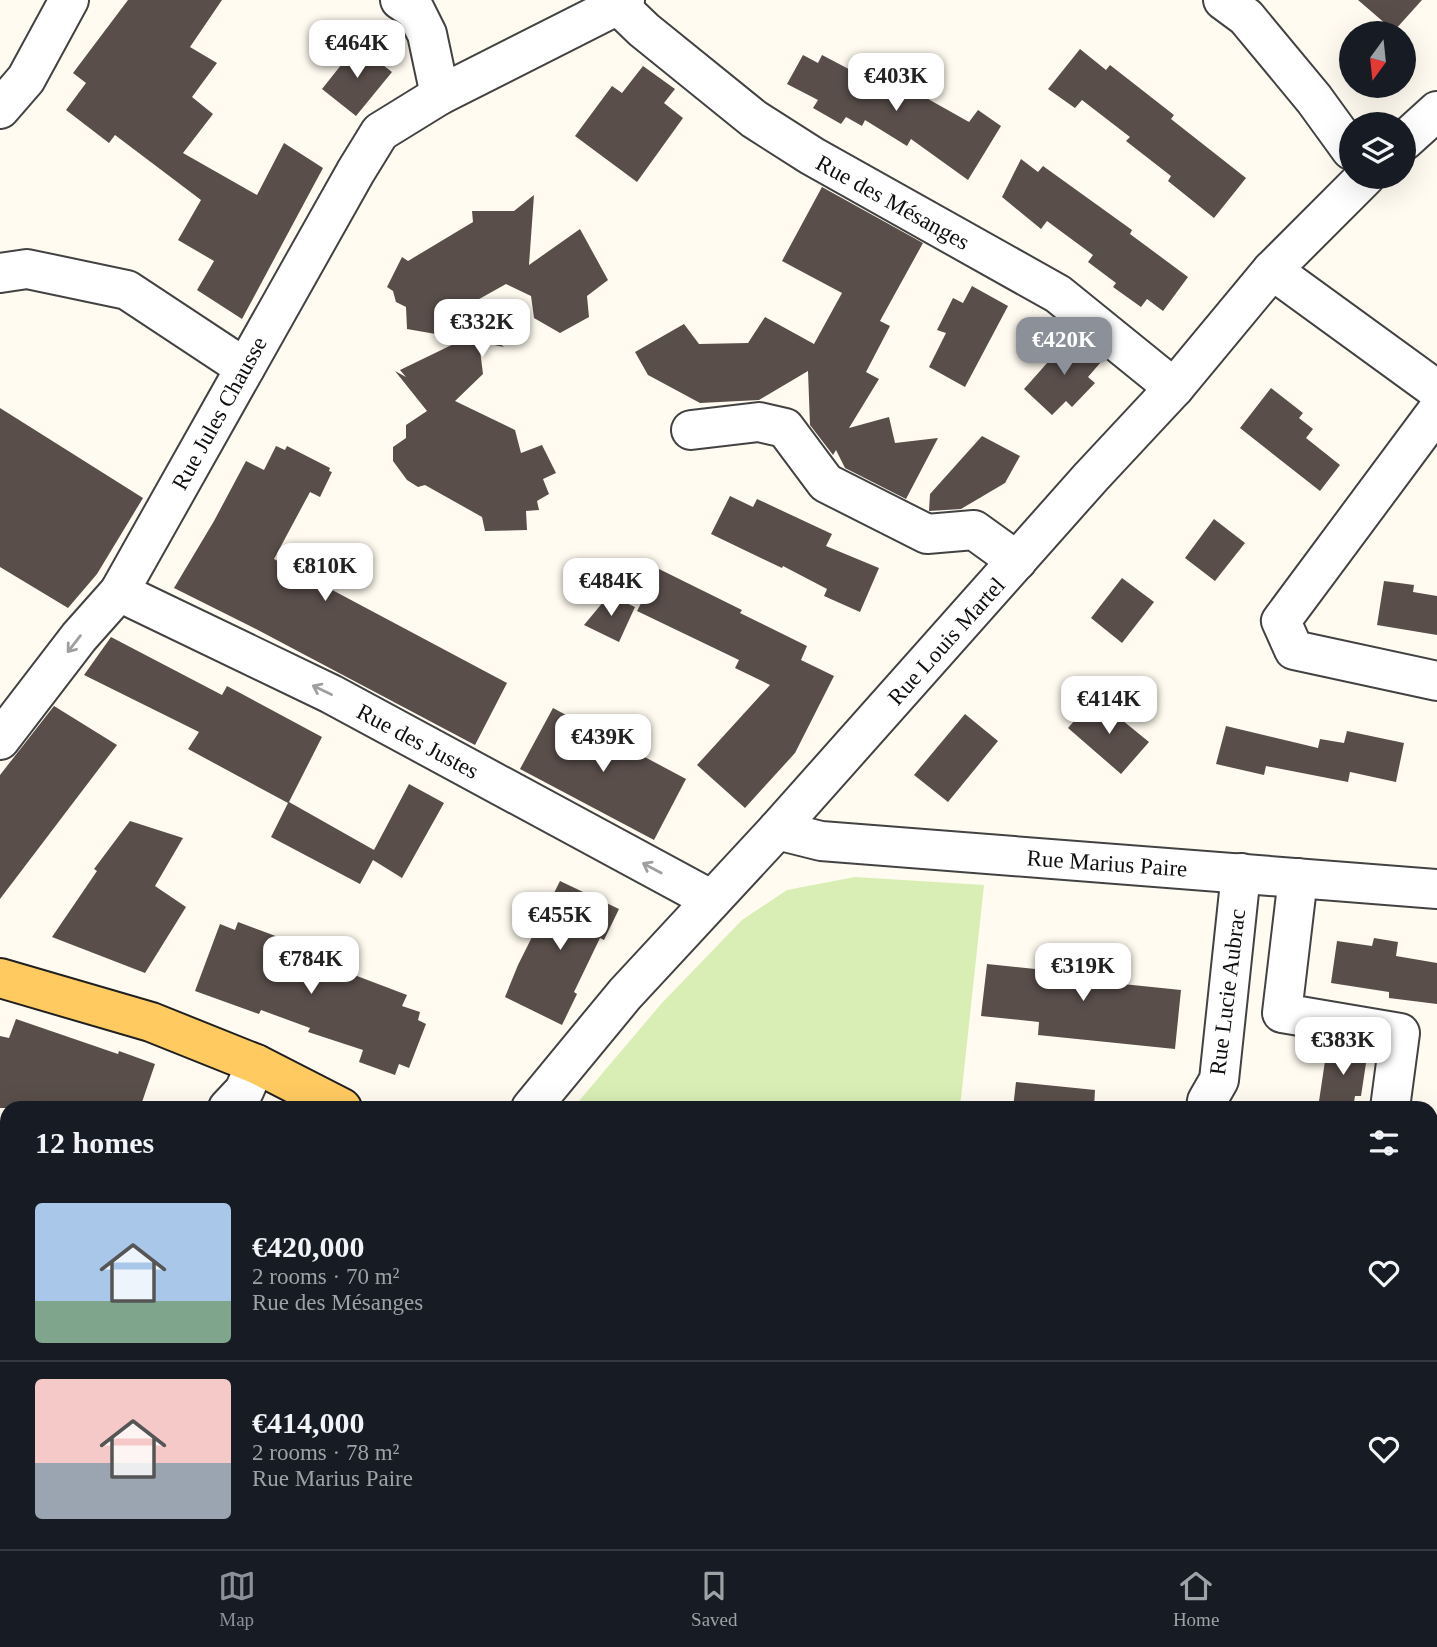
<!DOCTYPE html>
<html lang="en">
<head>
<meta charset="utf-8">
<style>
  body { margin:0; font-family:Georgia,serif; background:#20242c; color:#f1f3f6; height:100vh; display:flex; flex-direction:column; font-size:26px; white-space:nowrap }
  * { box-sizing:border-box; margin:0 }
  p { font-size:23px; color:#9ea1a6 }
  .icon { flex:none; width:38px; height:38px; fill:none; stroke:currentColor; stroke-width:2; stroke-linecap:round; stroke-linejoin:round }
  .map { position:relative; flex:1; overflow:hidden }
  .panel { position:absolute; left:0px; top:1101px; width:1438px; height:450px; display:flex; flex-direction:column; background:#171b24; border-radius:21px 21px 0 0; box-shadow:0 7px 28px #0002 }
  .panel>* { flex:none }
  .needle { width:46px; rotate:195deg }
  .controls { position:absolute; left:1339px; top:21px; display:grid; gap:14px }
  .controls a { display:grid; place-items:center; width:77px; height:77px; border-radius:50%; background:#171b24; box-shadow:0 7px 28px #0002; font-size:35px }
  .price { position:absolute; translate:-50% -60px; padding:0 16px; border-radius:14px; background:#fff; color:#222; font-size:23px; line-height:46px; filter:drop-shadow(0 2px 4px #0008) }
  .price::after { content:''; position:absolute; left:50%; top:42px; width:21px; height:16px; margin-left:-10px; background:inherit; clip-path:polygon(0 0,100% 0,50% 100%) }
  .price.active { background:#8c9099; color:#fff }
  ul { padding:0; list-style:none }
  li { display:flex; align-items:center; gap:21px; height:175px; padding:0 35px }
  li+li { border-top:2px solid #363941 }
  li span { display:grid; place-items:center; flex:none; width:196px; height:140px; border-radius:7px; color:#555 }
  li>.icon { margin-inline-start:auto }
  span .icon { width:84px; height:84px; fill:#fffc; stroke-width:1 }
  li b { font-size:30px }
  h2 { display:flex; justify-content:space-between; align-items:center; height:84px; padding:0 35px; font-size:30px }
  .menu { display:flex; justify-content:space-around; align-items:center; height:98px; border-top:2px solid #363941; background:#171b24; font-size:19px; color:#9ea1a6 }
  .menu a { display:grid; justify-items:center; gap:4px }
  .menu .active { color:#8c9099 }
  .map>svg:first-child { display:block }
  .green { fill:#d8eeb5 }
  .building { fill:#594e4a }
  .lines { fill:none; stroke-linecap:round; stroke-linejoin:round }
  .minor-casing { stroke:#424242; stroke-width:42 }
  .major-casing { stroke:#202020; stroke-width:42 }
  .minor { stroke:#fff; stroke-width:38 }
  .major { stroke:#ffca60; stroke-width:38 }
  .oneway { stroke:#9f9f9f }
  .labels { text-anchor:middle; stroke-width:7; stroke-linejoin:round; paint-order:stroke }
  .street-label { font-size:23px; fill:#0f0f0f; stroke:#fff }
</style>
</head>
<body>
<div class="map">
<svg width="1437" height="1549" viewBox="0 0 1437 1549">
  <rect width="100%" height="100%" fill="#fffbf0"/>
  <path class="green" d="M855,877l129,8 -24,223h-387l88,-104 81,-84 45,-30z"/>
  <g class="building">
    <path d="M128,0h94l-32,47 27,16 -25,34 21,17 -30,39 74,42 27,-52 39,25 -81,151 -45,-29 17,-29 -36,-21 23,-40 -86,-65 -6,8 -43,-33 20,-27 -13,-10z"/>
    <path d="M1358,0h64l-28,31z"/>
    <path d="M357,45l35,27 -36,44 -34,-27z"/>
    <path d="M1080,49l26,21 4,-5 64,50 -3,4 75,59 -32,40 -46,-37 3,-5 -45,-35 4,-4 -48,-37 -7,8 -27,-19z"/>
    <path d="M803,55l15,8 4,-8 61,32 6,-10 80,45 9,-12 23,16 -33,54 -57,-41 -4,7 -42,-26 -3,6 -16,-9 -5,7 -28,-16 5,-8 -31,-16z"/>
    <path d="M643,66l32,23 -11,14 19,15 -46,64 -62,-46 37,-50 10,7z"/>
    <path d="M1021,159l17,13 5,-6 89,64 -2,4 58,43 -25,34 -16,-12 -6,8 -28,-20 3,-4 -28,-21 5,-7 -46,-34 -6,8 -39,-32z"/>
    <path d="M822,187l101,56 -43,78 10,5 -24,46 13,7 -30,49 40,-11 6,26 43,-5 -32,61 -61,-31 -9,-18 -3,5 -23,-30 -2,-54 -49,29 -59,3 -52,-28 -13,-23 49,-28 15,20 49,-1 17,-26 49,27 28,-51 -60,-32z"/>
    <path d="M534,195l-5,70 51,-36 28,51 -21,16 2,21 -29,16 -26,-15 -3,-22 -25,-12 -50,28 48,35 -25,-5 4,32 -28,27 60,29 6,23 21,-8 14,28 -13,6 6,15 -12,7 2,9 -13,1 1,19 -42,1 -3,-14 -57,-32 -7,2 -11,-7 -14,-19v-14l13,-9v-13l21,-14 -32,-40 11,6 -6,-7 64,-31 -57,-10 -1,-22 -10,-5 -3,-11 -6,-4 15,-30 6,4 65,-39 -1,-11h42z"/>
    <path d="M972,286l36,20 -43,81 -36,-20 17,-34 -9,-3 16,-32 10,5z"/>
    <path d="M1072,335l29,27 -13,15 7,6 -23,24 -6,-6 -14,14 -28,-26z"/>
    <path d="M1271,388l32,25 -4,5 14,11 -7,9 34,27 -20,26 -80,-63z"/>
    <path d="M0,408l143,90 -46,76 -29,34 -68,-41z"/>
    <path d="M982,436l38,20 -15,27 -44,26 -32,2 1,-17z"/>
    <path d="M276,446l9,4 2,-4 43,22 -1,3 3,1 -12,25 -10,-5 -36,67 233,124 -32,62 -219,-116 -82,-41 40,-67 32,-60 18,9z"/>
    <path d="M730,496l23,11 4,-8 75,35 -6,12 53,22 -19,44 -36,-16 3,-7 -44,-23 -1,2 -71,-34z"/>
    <path d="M1214,519l31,24 -30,38 -30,-23z"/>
    <path d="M659,569l83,41 -2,3 67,33 -6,14 33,16 -39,77 -50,55 -48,-43 73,-80 -35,-17 4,-8 -102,-49z"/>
    <path d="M1122,578l32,24 -32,41 -31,-25z"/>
    <path d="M1384,581l30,4 -1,7 24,4v39l-60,-10z"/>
    <path d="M609,595l26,12 -16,35 -35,-17z"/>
    <path d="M111,637l111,58 5,-9 95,51 -33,65 85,48 35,-66 35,19 -42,75 -29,-18 -13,24 -89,-47 17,-34 -100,-54 11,-17 -115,-57z"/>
    <path d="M1092,700l11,11 3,-4 43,35 -28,32 -53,-46z"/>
    <path d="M54,706l63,39 -117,154v-124z"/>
    <path d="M553,708l133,71 -32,61 -134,-71z"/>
    <path d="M965,714l33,27 -50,61 -34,-27z"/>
    <path d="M1226,726l92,22 2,-9 24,4 3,-12 57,12 -8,39 -46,-10 -2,10 -82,-16 -2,9 -48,-11z"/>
    <path d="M130,821l53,17 -28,48 31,21 -41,66 -93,-36 45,-66 -3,-2z"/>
    <path d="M560,881l59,28 -15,31 -4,-2 -26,54 3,2 -15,31 -57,-28 13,-32z"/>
    <path d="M238,922l43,16 -3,8 129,49 -5,11 18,6 -2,8 8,4 -17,44 -10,-4 -4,11 -36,-13 4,-12 -55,-18 2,-4 -49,-18 -2,4 -64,-23 25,-67 15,6z"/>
    <path d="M1374,938l24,4 -2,14 41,7v41l-48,-6v-6l-58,-9 6,-42 35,5z"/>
    <path d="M1046,955l69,8 -2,20 68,7 -6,59 -137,-14 1,-13 -58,-6 6,-52 58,6z"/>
    <path d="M16,1019l102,35 1,-3 36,13 -15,44h-140v-72l9,2z"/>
    <path d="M1333,1044l35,6 -7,46h-6l-2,12h-35l7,-47 5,1z"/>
    <path d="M1016,1082l79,8 -1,18h-81z"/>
  </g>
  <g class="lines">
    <defs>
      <g id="minor">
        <path d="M400,0l15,10 12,24 13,61"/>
        <path d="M1223,0l23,17 68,82 37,51"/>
        <path d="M618,5l26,25 110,89 58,37 246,138 116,94"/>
        <path d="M0,109l26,-30 43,-79"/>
        <path d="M1404,141l33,-30"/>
        <path d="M1272,270l165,120"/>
        <path d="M0,273l27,-4 100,21 118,78"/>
        <path d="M1437,411l-156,210 13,29 143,31"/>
        <path d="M691,430l68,-8 26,6 41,55 101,51 47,-4 43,31"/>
        <path d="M119,592l212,102 381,206"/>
        <path d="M0,740l79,-103 40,-45 237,-421 24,-39 60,-37 178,-90 7,-5"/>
        <path d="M777,830l44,11 616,48"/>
        <path d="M1298,878l-16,135 118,20 -10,75"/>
        <path d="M228,1108l16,-17 12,-27"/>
        <path d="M531,1108l94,-114 152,-164 314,-353 83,-89 98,-118 93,-93"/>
        <path d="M1206,1108l1,-7 12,-21 22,-207"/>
        <path d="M0,1157l7,3"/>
        <path d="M1432,1343l5,2"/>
        <path d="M336,1549l1,-5"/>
        <path d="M1162,1549l2,-5"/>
      </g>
      <g id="major">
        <path d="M0,978l151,44 105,42 86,44"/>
        <path d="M1064,1544l13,5"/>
      </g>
    </defs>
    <use href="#minor" class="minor-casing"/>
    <use href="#major" class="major-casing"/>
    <use href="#minor" class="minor"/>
    <use href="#major" class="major"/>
  </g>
  <defs><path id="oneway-shaft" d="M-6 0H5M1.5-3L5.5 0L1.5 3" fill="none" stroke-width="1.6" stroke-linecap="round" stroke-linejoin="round" transform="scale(1.75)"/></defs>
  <g class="oneway">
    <use href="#oneway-shaft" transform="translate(74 644) rotate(128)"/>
    <use href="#oneway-shaft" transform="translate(322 690) rotate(-154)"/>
    <use href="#oneway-shaft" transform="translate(652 868) rotate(-152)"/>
  </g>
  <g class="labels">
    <g class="street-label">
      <text transform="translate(893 202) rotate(29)" y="8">Rue des Mésanges</text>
      <text transform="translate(219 413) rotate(-61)" y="8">Rue Jules Chausse</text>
      <text transform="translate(946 641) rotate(-48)" y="8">Rue Louis Martel</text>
      <text transform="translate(418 741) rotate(28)" y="8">Rue des Justes</text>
      <text transform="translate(1107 863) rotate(4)" y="8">Rue Marius Paire</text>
      <text transform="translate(1227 992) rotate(-83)" y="8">Rue Lucie Aubrac</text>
    </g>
  </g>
</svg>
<div class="controls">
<a><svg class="needle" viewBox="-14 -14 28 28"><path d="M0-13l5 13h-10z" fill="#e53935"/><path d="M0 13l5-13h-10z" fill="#9ea1a6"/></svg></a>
<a><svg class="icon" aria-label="layers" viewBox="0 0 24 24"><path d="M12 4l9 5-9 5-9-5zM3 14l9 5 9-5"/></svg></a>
</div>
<b class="price" style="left:357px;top:80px">€464K</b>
<b class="price" style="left:896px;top:113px">€403K</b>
<b class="price" style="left:482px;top:359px">€332K</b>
<b class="price active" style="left:1064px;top:377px">€420K</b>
<b class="price" style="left:325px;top:603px">€810K</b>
<b class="price" style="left:611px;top:618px">€484K</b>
<b class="price" style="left:1109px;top:736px">€414K</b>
<b class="price" style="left:603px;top:774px">€439K</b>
<b class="price" style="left:560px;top:952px">€455K</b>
<b class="price" style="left:311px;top:996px">€784K</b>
<b class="price" style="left:1083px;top:1003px">€319K</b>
<b class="price" style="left:1343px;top:1077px">€383K</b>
<section class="panel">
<h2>12 homes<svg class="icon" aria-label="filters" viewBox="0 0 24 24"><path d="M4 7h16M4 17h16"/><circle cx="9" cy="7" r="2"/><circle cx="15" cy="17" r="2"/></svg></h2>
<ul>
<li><span style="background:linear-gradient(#a9c7e8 70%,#7fa58c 0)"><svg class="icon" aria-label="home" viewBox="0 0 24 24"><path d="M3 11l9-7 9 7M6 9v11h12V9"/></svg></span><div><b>€420,000</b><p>2 rooms · 70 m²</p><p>Rue des Mésanges</p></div><svg class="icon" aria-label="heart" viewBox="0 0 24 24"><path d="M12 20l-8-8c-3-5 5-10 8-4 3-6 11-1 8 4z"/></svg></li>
<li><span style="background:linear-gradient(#f6c9c9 60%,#9aa5b1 0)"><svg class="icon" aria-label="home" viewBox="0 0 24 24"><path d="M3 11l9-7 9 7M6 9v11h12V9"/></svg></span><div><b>€414,000</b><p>2 rooms · 78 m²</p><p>Rue Marius Paire</p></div><svg class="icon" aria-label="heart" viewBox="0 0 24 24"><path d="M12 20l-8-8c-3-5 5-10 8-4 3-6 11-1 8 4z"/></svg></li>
</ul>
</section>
</div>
<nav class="menu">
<a class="active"><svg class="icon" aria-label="map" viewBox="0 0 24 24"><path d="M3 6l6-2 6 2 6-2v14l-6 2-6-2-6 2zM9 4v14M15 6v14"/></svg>Map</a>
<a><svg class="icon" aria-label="saved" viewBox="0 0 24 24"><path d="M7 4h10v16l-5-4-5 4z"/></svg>Saved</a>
<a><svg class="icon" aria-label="home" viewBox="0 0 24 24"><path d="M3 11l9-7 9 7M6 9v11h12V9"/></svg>Home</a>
</nav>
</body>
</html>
